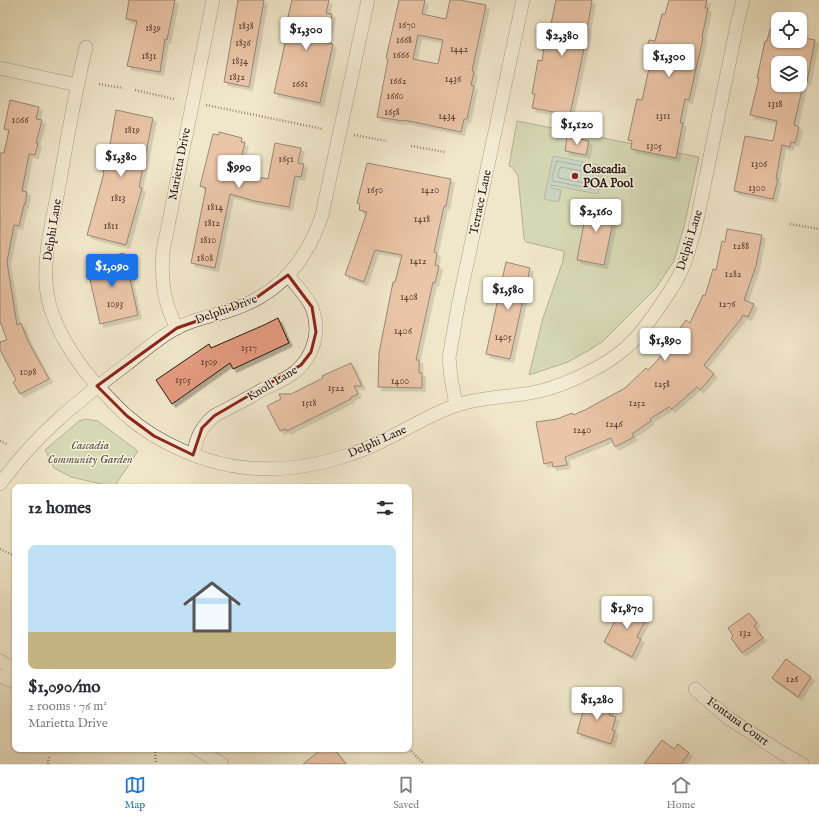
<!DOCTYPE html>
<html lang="en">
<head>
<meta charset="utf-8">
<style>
  body { margin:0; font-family:"IM FELL English",serif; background:#f2f2f3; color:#2b2b33; height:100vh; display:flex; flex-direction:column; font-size:15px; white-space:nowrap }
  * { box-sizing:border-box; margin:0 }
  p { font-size:13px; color:#7c7c81 }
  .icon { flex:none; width:22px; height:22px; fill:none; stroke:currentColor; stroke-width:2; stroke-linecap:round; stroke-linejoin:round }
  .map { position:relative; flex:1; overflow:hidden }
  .details { position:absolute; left:12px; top:484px; width:400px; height:268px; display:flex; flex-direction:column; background:#fff; border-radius:8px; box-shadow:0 1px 3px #0004 }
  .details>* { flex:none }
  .tools { position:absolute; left:771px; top:12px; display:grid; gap:8px }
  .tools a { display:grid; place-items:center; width:36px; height:36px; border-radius:8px; background:#fff; box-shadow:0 1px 3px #0004; font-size:20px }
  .price { position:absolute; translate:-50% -34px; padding:0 9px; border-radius:4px; background:#fff; color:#222; font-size:13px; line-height:26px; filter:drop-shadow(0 1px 2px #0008) }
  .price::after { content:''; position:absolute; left:50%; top:24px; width:12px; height:9px; margin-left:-6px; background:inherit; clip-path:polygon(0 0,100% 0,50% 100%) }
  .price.selected { background:#1a73e8; color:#fff }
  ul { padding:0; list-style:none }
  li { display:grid; align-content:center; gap:8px; height:212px; padding:0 16px }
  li+li { border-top:1px solid #e1e1e2 }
  li span { display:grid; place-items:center; height:124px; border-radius:8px; color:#555 }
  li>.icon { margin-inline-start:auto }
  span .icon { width:72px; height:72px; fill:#fffc; stroke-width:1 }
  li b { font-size:17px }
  h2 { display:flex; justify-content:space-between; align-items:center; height:48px; padding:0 16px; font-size:17px }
  .tab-bar { display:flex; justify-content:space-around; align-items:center; height:56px; border-top:1px solid #e1e1e2; background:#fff; font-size:11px; color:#7c7c81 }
  .tab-bar a { display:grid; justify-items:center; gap:2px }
  .tab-bar .selected { color:#1a73e8 }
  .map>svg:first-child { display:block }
  .green { fill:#b5c69a; stroke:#6e6f56 }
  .water { fill:#9bbfbc; stroke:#6d7c78 }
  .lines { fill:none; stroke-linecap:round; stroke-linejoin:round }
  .shore { stroke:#626c67; stroke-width:1 }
  .building { fill:#e49b7f; stroke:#281812; fill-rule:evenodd; filter:url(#shadow) }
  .street-casing { stroke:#5a4c40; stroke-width:14 }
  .path { stroke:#281812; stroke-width:2.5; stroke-dasharray:1 2; stroke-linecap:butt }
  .street { stroke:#f5efdd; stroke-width:13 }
  .marked { fill:none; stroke:#8f2418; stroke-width:3; stroke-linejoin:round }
  .poi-dot { fill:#8f2418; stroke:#f5efdd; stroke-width:1.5 }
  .labels { text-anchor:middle; stroke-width:3; stroke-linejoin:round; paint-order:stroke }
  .number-label { font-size:10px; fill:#57392d }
  .street-label { font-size:12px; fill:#281812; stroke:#f5efdd }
  .poi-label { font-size:12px; font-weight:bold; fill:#281812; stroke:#f5efdd; text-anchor:start }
  .park-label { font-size:12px; font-style:italic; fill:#595542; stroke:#f5efdd }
</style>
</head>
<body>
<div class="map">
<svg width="819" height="764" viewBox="0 0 819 764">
  <defs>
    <filter id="shadow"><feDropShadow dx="3.5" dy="3.5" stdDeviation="0" flood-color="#0004"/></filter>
  </defs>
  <rect width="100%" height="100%" fill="#f0e7ca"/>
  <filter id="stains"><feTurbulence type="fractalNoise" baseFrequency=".005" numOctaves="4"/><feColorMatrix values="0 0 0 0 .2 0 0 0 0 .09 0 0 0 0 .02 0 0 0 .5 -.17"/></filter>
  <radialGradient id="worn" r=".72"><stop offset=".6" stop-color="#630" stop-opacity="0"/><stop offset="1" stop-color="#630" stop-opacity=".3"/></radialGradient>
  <g class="green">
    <path d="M517,121l182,36 -15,70 -10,34 -18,27 -54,54 -16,10 -18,10 -39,13 14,-57 20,-57 1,-10 -34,-8 -4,-1 -2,-4 -6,-62 -6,-9 -3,-1z"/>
    <path d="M85,419l13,2 40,30 -24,36 -43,-10 -17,-9 -9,-18 34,-29z"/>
  </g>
  <path class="water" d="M553,156l51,10 -6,28 -47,-9v3l10,2 -2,12 -15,-3z"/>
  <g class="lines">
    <g class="shore">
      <path d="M557,161l41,8 1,2 -4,18h-2l-40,-8 -1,-2z"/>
      <path d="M561,167l31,6 1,2 -2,8 -2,1 -30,-6 -1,-3z"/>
    </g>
  </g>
  <g class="building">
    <path d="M129,0h46l-8,40 -2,-1 -5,33 -33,-6 10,-45 -11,-2z"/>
    <path d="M238,0h26l-15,87 -25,-5z"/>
    <path d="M292,0h37l-3,13 6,1 -6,29 7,1 -13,59 -46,-10 16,-72h-3z"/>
    <path d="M399,0h26l-3,14 24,5 4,-19h10l26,5 -14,66 2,1 -3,13 3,1 -7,33h-3l-3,13 -57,-12 -1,1 -26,-4 11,-58 -2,-1zM418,35l25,5 -5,24 -25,-5z"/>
    <path d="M556,0h36l-5,29h1l-18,86 -38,-7 3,-14h-3l6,-34 4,1 2,-14 2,1z"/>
    <path d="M669,0h38l-2,8h3l-6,29 1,1 -14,62 -4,-1 -5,24h3l-7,35 -45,-9 1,-8 -4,-1 9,-41 5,1 8,-36 -1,-1 2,-8 -6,-1 4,-14 6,1 7,-27h3z"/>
    <path d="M770,29l8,2v10h22v-4l15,3 -8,42 -3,-1 -10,44 5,2 -4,16 -4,-1 -1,5 -8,-2 -6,34h2l-5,20 -39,-8 11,-55 28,5 4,-20 -27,-6 9,-37h-2l8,-37h2zM778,63h22v22h-22z"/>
    <path d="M10,100l29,7 -3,12 6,1 -6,23h2l-3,12 -6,-1 -7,37 5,1 -2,13h-1l-5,21 -5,-1 -7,37 10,63 4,-2 7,18 21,38 -29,15 -7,-12 3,-2 -16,-30v-8l7,-2 -7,-19v-168h4l5,-23 -5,-1z"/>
    <path d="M116,110l37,8 -14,69 3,1 -16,57 -39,-10 17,-62 -1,-1 4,-22h2z"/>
    <path d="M219,132l23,6 -1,4 4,1 -8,30 31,6 7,-36 26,5 -3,15 6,1 -3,13 -6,-1 -6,31 -35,-6 -24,-7 -15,74 -24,-5 15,-75 -6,-2 13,-52 6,1z"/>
    <path d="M567,136l22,5 -3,14 -21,-4z"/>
    <path d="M367,163l84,16 -5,27h-2l-10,46 3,1 -2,12 4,1 -4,17 -2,-1 -17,78h3v13h3v15l-44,-1 1,-34 14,-71h2l7,-27 -27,-5 -11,32 -19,-7 22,-63 -8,-2 1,-6 -3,-1z"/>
    <path d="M588,202l28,5 -12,58 -27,-5z"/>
    <path d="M727,229l35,6 -6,31 -12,34 10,4 -6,13 -5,-2 -3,5 -36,45 10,9 -14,16 -3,-3 -25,22 -3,-2 -19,12 1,2 -19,13 2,3 -19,10 -4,-9 -46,19 2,8 -14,2 -1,-5 -8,2 -8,-42 21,-3 15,-6 1,2 12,-5 40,-22 21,-20 2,2 33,-35 -4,-3 9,-12 4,3 13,-28 2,1 8,-27 3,1 6,-29 3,1z"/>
    <path d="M124,253l14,62 -38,9 -14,-62z"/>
    <path d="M506,262l24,6 -20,91 -24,-5z"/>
    <path d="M278,318l11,25 -56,26 -3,-6 -58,41 -16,-24 53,-36 2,4 53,-23z"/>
    <path d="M351,363l11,23h-8l4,8 -8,4 1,1 -64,32 -1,-2 -6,2 -13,-25 14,-7 -2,-5h12l32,-16 -1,-2z"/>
    <path d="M625,602l23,13 -11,22 4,2 -9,18 -28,-15z"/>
    <path d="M749,613l8,10 -3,3 9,12 -21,15 -11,-15 2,-2 -5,-8z"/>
    <path d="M786,659l25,18 -13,20 -26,-19z"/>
    <path d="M587,697l25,8 -3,10 7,2 -4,13 3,1 -4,13 -34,-11z"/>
    <path d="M662,740l12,9 4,-5 11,9 -8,11h-37z"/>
    <path d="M322,749h12l12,15h-43z"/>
  </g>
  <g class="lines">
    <defs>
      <g id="street">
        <path d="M86,47c-11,46 -19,92 -27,139 -6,32 -15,64 -13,97 2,40 33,85 61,113 6,6 12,13 19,19 31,28 81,50 123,53 34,3 70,-3 102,-14 35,-11 65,-33 98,-46 29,-12 61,-10 91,-17 29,-7 70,-27 91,-48 13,-13 23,-28 33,-43 7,-10 14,-21 19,-33 6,-15 10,-31 14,-47l40,-195 6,-25"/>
        <path d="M0,68l77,17"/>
        <path d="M177,328c-14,-26 -16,-49 -14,-77l50,-251"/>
        <path d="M456,405l-5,-27 -2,-20 9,-52 65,-306"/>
        <path d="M193,455c4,-18 7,-27 21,-39 15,-8 31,-16 46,-25 11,-6 25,-11 35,-19 19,-16 26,-41 17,-64 -5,-12 -16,-22 -24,-33"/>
        <path d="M0,484c37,-51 78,-83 127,-120 16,-12 32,-27 50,-36 16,-9 36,-12 54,-18 47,-15 76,-49 91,-95l46,-215"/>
        <path d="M0,661l15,9"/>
        <path d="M0,676l15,6"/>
        <path d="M695,689l33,29 59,38 15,8"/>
        <path d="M197,749l25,15"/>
      </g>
    </defs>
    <use href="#street" class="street-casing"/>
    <g class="path">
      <path d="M99,84l24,4"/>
      <path d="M135,90l39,9"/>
      <path d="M206,105l117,24"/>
      <path d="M354,135l33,6"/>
      <path d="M411,146l34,6"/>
      <path d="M790,224l29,5"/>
      <path d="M0,441l7,3"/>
      <path d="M0,549l15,7"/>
      <path d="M155,749l1,15"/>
      <path d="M409,749l15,15"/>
      <path d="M48,764l1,-9"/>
    </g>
    <use href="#street" class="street"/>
  </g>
  <path d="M0 0H819V764H0ZM288,275l24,32 4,25 -5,20 -10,13 -87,51 -12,12 -9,27 -39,-19 -27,-20 -30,-30 80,-58 72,-25z" fill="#f0e7ca" fill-opacity=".55" fill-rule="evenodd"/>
  <path class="marked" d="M288,275l24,32 4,25 -5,20 -10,13 -87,51 -12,12 -9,27 -39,-19 -27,-20 -30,-30 80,-58 72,-25z"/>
  <circle class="poi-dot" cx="575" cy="176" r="4"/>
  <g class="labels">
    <g class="number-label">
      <text x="407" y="28">1670</text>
      <text x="246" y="29">1838</text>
      <text x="153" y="31">1839</text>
      <text x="404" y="43">1668</text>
      <text x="243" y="46">1836</text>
      <text x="459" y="52">1442</text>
      <text x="401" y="58">1666</text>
      <text x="149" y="59">1831</text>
      <text x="240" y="64">1834</text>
      <text x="237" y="80">1832</text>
      <text x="453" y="82">1436</text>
      <text x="398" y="84">1662</text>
      <text x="300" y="87">1661</text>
      <text x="395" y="99">1660</text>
      <text x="775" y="107">1318</text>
      <text x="392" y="115">1658</text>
      <text x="447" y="119">1434</text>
      <text x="663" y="119">1311</text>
      <text x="20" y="123">1066</text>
      <text x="132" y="133">1819</text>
      <text x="654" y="149">1305</text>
      <text x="286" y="162">1651</text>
      <text x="759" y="167">1306</text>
      <text x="757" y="191">1300</text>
      <text x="375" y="193">1650</text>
      <text x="430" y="193">1420</text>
      <text x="118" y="201">1813</text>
      <text x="215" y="210">1814</text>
      <text x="422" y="222">1418</text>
      <text x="212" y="226">1812</text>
      <text x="111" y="229">1811</text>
      <text x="208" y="243">1810</text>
      <text x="741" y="249">1288</text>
      <text x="205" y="261">1808</text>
      <text x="418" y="264">1412</text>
      <text x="733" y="277">1282</text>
      <text x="409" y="300">1408</text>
      <text x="115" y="307">1093</text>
      <text x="727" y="307">1276</text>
      <text x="403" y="334">1406</text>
      <text x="503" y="340">1405</text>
      <text x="249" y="351">1517</text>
      <text x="209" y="365">1509</text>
      <text x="28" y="375">1098</text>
      <text x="183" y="383">1505</text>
      <text x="400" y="384">1400</text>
      <text x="662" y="387">1258</text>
      <text x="336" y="391">1522</text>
      <text x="309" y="406">1518</text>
      <text x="637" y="406">1252</text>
      <text x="614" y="427">1246</text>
      <text x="582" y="433">1240</text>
      <text x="745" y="636">132</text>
      <text x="792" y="682">126</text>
    </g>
    <g class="street-label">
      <text transform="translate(179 164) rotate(-79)" y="4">Marietta Drive</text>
      <text transform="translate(480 202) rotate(-78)" y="4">Terrace Lane</text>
      <text transform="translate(52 230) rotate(-81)" y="4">Delphi Lane</text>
      <text transform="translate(689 240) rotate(-73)" y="4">Delphi Lane</text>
      <text transform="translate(226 309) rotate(-20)" y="4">Delphi Drive</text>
      <text transform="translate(272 383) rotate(-31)" y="4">Knoll Lane</text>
      <text transform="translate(377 441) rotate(-24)" y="4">Delphi Lane</text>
      <text transform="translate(738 721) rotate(36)" y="4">Fontana Court</text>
    </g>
    <g class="poi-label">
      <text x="583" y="173">Cascadia<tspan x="583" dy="14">POA Pool</tspan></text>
    </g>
    <g class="park-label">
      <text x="90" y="449">Cascadia<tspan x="90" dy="14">Community Garden</tspan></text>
    </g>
  </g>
  <rect width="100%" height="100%" filter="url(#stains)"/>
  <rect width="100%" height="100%" fill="url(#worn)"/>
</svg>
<div class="tools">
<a><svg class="icon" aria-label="locate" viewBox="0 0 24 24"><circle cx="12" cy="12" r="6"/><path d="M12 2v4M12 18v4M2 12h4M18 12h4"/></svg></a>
<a><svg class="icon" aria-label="layers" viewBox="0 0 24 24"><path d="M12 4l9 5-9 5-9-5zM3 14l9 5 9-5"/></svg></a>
</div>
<b class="price" style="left:306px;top:51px">$1,300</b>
<b class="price" style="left:562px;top:57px">$2,380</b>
<b class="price" style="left:669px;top:78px">$1,300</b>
<b class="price" style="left:577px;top:146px">$1,120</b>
<b class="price" style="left:121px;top:178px">$1,380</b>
<b class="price" style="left:239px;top:189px">$990</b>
<b class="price" style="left:596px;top:233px">$2,160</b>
<b class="price selected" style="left:112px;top:288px">$1,090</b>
<b class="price" style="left:508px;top:311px">$1,580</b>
<b class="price" style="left:665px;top:362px">$1,890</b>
<b class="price" style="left:627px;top:630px">$1,870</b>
<b class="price" style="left:597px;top:721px">$1,280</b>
<section class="details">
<h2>12 homes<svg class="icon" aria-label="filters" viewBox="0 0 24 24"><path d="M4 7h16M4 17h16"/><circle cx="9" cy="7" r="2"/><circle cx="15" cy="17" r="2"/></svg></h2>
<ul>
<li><span style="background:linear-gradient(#bfe0f5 70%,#c2b280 0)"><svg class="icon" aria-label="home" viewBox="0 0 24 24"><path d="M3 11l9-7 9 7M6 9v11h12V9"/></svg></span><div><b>$1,090/mo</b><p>2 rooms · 76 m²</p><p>Marietta Drive</p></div></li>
</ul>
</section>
</div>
<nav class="tab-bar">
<a class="selected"><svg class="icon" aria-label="map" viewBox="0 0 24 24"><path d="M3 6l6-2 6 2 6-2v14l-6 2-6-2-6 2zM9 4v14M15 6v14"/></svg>Map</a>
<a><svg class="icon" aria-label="saved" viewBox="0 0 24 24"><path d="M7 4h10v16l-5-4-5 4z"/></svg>Saved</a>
<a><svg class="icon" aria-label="home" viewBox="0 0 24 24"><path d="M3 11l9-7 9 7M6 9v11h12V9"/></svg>Home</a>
</nav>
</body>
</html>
